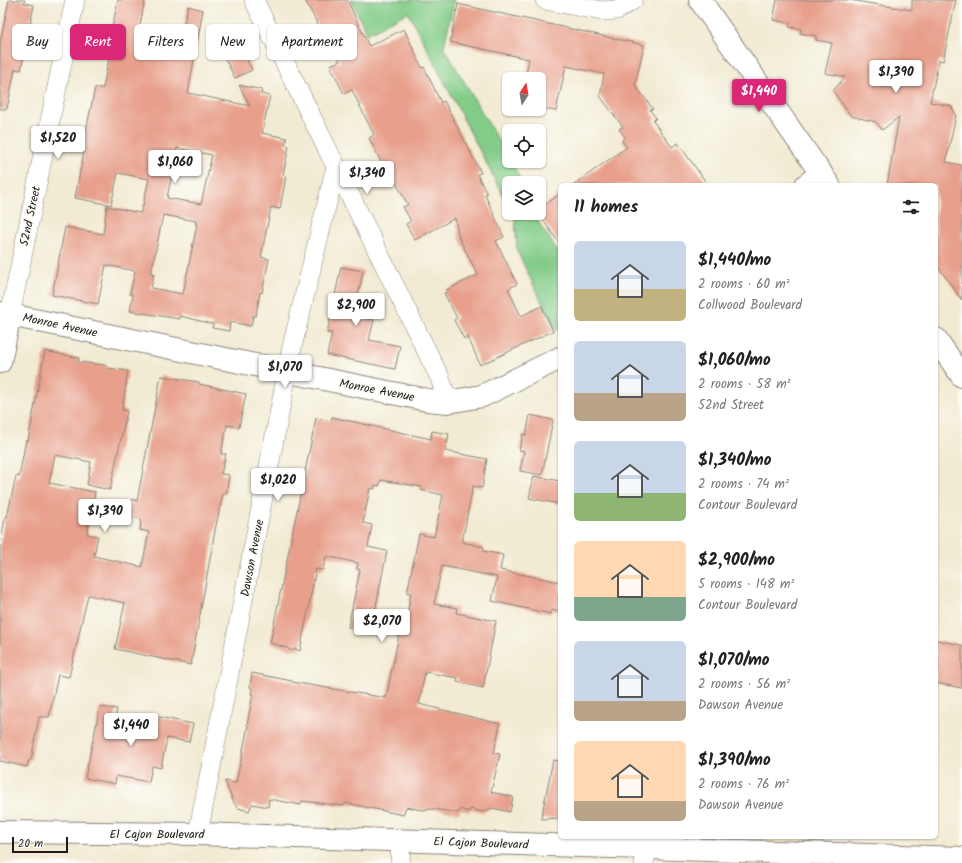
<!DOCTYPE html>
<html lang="en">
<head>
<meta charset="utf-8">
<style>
  body { margin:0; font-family:Kalam,sans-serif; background:#f6f6f6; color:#222; height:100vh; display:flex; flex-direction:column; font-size:15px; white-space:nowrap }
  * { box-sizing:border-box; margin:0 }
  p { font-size:13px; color:#767676 }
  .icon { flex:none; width:22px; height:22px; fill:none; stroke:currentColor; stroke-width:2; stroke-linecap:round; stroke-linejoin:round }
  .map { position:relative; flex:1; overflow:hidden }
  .side { position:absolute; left:558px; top:183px; width:380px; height:656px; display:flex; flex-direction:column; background:#fff; border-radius:6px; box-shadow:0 1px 3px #0004 }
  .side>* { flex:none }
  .top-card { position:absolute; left:12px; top:24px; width:380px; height:36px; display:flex; gap:8px }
  .needle { width:26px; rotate:11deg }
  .buttons { position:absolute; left:502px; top:72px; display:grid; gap:8px }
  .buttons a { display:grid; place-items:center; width:44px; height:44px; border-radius:6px; background:#fff; box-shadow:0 1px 3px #0004; font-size:20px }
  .scale { position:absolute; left:12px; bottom:10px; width:56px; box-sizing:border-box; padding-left:4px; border:2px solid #1c1c1c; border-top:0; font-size:11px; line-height:14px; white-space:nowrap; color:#1c1c1c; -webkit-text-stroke:3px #fdfcf7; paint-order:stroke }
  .price { position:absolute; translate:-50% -34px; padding:0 9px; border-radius:4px; background:#fff; color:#222; font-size:13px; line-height:26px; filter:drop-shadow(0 1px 2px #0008) }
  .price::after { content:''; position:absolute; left:50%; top:24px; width:12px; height:9px; margin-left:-6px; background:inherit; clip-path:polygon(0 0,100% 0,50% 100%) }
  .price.active { background:#db2777; color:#fff }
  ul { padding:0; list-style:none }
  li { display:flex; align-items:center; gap:12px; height:100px; padding:0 16px }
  li span { display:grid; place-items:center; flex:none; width:112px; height:80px; border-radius:6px; color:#555 }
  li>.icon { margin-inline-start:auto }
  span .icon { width:48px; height:48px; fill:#fffc; stroke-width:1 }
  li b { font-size:17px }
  h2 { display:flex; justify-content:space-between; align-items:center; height:48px; padding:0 16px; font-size:17px }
  .pill { padding:0 14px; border-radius:6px; background:#fff; box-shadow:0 1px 3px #0004; font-size:14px; line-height:36px }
  .pill.active { background:#db2777; color:#fff }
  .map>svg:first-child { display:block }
  .green { fill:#83cc88; stroke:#507452 }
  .building { fill:#e8a08c; fill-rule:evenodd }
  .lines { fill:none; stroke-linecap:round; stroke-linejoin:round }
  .minor-casing { stroke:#878478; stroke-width:20 }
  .tertiary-casing { stroke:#878478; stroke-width:24 }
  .secondary-casing { stroke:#878478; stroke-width:24 }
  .primary-casing { stroke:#878478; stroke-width:24 }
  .minor { stroke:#fff; stroke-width:19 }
  .tertiary { stroke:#fff; stroke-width:22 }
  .secondary { stroke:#fff; stroke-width:22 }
  .primary { stroke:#fff; stroke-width:22 }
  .labels { text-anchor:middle; stroke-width:4; stroke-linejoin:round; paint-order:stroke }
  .street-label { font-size:12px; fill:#1c1c1c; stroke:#fdfcf7 }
</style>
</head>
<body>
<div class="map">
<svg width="962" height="863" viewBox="0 0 962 863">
  <rect width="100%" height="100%" fill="#fdfcf7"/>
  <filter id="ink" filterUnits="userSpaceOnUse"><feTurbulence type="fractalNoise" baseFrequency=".025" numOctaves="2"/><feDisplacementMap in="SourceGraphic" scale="8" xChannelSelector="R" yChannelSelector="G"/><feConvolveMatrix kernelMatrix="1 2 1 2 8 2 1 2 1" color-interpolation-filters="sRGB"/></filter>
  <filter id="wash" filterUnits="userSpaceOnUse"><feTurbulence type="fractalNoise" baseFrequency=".012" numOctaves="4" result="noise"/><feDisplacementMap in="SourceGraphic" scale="16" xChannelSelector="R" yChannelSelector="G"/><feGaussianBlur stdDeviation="0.9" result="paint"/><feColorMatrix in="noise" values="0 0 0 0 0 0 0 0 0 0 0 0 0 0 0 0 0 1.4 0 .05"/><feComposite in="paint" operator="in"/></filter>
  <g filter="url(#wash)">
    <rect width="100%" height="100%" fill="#f2ebd3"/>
    <g class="green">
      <path d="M351,0h103l-10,47 79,136h-14v24l-101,-195 -41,22z"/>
      <path d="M512,213h20l28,41v75l-4,2 -39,-80 -2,-32z"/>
    </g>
    <g id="blocks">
      <g class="building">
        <path d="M9,0h16l-1,3 10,2 -13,65 -6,-1 -8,40h-7v-66z"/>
        <path d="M118,0h27l-7,35 36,7h6l8,-36 15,4 -15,83 62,13 -11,-21 23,5 -1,4 9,2 -8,37 25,5 -2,7 4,1 -6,29 3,1 -6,33 -9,-2 -10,50 8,2 -7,34 -2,-1 -4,24h-3l-2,10 -21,-4 -1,9 -17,-3 1,-4 -33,-8v3l-50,-8 3,-16 -3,-1 5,-23 -29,-6 -8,39 -46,-9 13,-68 38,7 4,-28 33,7 2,-3 7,-31 -31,-6 -7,32 -36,-7 9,-47 -2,-1 13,-62h8l6,-30 -6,-1 4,-30 5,1zM177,148l35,7 -11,49 -34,-6zM163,215l33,6 -1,3h2l-14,70 -32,-6 3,-14 -3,-1z"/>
        <path d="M305,0h42l22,46 35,-17 18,39 2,-1 17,36 3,-2 37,72 -4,1 10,20 -2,1 19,42 -8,4 21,43 -9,5 13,27 21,-10 11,25 -73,34 -12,-28 -4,2 -10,-19 3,-2 -13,-25 3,-1 -1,-2 32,-15 -19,-37 -4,-20 -40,22 -9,-16 5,-3 -8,-14 5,-2 -22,-41 -3,2 -14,-28 5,-3 -22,-45 -8,4 -14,-29 10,-4 -16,-35 -4,3z"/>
        <path d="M777,0h72l63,10v-10h44l-13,61 -4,-1 -9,42 21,4 5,9 -10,47 16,3v135l-26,-36v-79h-49l12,-68 -17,13 -6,-8 -25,-6 -18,-25 12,-14 -20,-4 7,-30 -16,-3v-4l-16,-3 1,-4 -12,-2 1,-4 -17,-3z"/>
        <path d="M458,4l186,41 -9,40 18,24 -3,1 6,8 -3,3 19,26 6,-4 30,42h-135l54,-38 -5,-6 3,-4 -6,-8 4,-2 -23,-31 4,-22 -38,-8 -10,45 -17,-3v-29h-14l4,-20 -79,-17z"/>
        <path d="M237,32l10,20 -3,2 8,16 -17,8 -18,-35z"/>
        <path d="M560,194v50l-22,-31 1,-4z"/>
        <path d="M341,267l22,4 -9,45 20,4 -5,20 31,6 -5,23 -68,-14 5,-22h-5z"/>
        <path d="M45,351l34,7 -1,4 27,3 3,3 20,3 -6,39 5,1 -17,79 -23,-5 4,-23 -36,-7 -6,28 46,9 -8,42 11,2 -4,20 48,11 7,-35 -9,-2 1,-11 -13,-3 4,-17 5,2 24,-125 38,6v2l47,10 -7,33 -12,-2 -6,29h5l-5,20 8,1 -3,19h-3l-8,36 -24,135 -76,-16 10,-46 -37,-8 -19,82 -11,-2 -9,42h-10l-8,43h-2l-2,7 -27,-6v-215l5,-29h2l9,-41 3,1 7,-37 2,1z"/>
        <path d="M530,415l23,5 -11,55 -22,-4 4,-20 -5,-1 4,-16 3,1z"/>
        <path d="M332,417l99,22 1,-8 17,3 -4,17 42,8 -5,29 -9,-2 -11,56 22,5 -1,4 20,4 -3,15 60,12v30l-9,-2v4l-59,-13 5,-24 -55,-11 -8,38 23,4 -1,5 40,8 -13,67 -26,-6 1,-4 -33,-6 -6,32 81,20 -6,29 6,1 -9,38 22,5 -3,15 -18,-4 -9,4 -13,-3 -1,3 -9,-3 -1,4 -26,-4 -11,1 -16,-3 -3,8 -57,-12 -2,3 -42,-5 -1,4 -32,-6 -1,8 -16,-3 -3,7 -11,-3 -4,-5 -9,-22 11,2 12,-57 -1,-1 6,-31h-2l1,-5 -2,-2 2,-14 40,8v1l94,16 15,-73 4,1 6,-33h-4l12,-59 15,3 9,-42 -22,-5 1,-3 -41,-7 -2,6 -4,-1 -1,4 -4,-1 -7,35 9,2 -4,22 19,4 -16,80 -23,-4 12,-57 -3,-1 1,-6 -32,-7 -3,14 -7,-1 -16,82 -5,-2 -4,2 -4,-3 -17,-5 46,-225 15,3z"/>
        <path d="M534,476l26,5v23l-31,-6z"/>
        <path d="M936,640l26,5v43l-26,-5z"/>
        <path d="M100,707l17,2 -3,15 33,7 3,-16 43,9 -4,18 -22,-4 -6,30 -9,-2 -3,16 -33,-6 -1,8 -30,-6z"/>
        <path d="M553,760l7,1v57l-19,1z"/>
      </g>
    </g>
  </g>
  <g filter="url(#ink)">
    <use href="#blocks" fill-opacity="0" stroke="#878478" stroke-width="1"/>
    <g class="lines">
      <defs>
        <g id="minor">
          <path d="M254,0l186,378 8,24"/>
          <path d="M545,0l57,11 15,-1 16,-10"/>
          <path d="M10,315l65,-315"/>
          <path d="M198,834l94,-487 44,-181"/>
          <path d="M400,863l1,-23"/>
          <path d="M644,863l6,-26"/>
        </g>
        <g id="tertiary">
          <path d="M806,185l15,-12"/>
          <path d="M0,313l427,87 21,2 34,-6 78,-38"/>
          <path d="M0,362l10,-47"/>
        </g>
        <g id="secondary">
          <path d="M700,0l129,185"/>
          <path d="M936,339l26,37"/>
        </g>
        <path id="primary" d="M0,832l198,2 764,24"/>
      </defs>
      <use href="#minor" class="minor-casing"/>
      <use href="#tertiary" class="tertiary-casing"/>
      <use href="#secondary" class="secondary-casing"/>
      <use href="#primary" class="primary-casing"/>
      <use href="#minor" class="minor"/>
      <use href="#tertiary" class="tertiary"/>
      <use href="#secondary" class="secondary"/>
      <use href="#primary" class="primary"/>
    </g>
  </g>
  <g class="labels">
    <g class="street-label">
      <text transform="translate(30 216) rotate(-78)" y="4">52nd Street</text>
      <text transform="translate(60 325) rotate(12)" y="4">Monroe Avenue</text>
      <text transform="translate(377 390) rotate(11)" y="4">Monroe Avenue</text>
      <text transform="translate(252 558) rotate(-79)" y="4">Dawson Avenue</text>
      <text x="157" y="838">El Cajon Boulevard</text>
      <text transform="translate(481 843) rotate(2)" y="4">El Cajon Boulevard</text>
    </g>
  </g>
</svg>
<div class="buttons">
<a><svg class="needle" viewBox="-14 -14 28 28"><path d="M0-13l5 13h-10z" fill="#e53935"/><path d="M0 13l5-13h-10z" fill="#767676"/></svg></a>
<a><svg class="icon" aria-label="locate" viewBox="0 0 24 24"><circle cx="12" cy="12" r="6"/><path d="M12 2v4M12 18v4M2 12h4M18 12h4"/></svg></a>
<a><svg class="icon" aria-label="layers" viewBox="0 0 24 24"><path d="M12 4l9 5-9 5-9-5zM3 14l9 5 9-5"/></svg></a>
</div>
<div class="scale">20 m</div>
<b class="price" style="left:896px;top:94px">$1,390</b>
<b class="price active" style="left:759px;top:113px">$1,440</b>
<b class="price" style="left:58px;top:160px">$1,520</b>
<b class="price" style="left:175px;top:184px">$1,060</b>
<b class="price" style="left:367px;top:195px">$1,340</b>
<b class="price" style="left:356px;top:327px">$2,900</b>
<b class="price" style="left:285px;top:389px">$1,070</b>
<b class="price" style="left:278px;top:502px">$1,020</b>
<b class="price" style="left:105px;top:533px">$1,390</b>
<b class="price" style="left:382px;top:643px">$2,070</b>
<b class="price" style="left:131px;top:747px">$1,440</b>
<div class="top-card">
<a class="pill">Buy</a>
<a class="pill active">Rent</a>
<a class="pill">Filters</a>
<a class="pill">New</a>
<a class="pill">Apartment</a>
</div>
<section class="side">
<h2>11 homes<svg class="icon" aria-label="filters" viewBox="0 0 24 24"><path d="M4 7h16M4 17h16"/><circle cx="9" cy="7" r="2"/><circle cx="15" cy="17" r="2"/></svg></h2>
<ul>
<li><span style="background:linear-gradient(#c9d6e8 60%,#c2b280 0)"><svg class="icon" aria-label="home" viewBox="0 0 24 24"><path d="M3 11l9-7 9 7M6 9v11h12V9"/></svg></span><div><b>$1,440/mo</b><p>2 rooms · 60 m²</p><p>Collwood Boulevard</p></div></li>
<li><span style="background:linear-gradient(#c9d6e8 65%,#b9a48a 0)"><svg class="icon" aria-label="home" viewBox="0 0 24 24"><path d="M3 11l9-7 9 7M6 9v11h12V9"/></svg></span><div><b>$1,060/mo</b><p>2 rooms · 58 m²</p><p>52nd Street</p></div></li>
<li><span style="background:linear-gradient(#c9d6e8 65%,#8fb573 0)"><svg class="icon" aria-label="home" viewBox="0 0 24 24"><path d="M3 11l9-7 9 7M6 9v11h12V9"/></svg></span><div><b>$1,340/mo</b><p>2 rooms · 74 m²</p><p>Contour Boulevard</p></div></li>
<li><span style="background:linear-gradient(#ffd9b3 70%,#7fa58c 0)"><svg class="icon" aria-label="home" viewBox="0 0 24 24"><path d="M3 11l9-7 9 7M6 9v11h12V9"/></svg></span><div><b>$2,900/mo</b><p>5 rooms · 148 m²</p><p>Contour Boulevard</p></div></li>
<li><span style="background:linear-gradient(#c9d6e8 75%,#b9a48a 0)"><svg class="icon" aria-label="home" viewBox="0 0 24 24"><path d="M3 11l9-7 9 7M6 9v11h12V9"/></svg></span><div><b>$1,070/mo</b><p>2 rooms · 56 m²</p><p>Dawson Avenue</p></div></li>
<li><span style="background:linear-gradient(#ffd9b3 75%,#b9a48a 0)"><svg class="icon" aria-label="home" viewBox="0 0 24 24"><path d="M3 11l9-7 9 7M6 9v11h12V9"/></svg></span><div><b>$1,390/mo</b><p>2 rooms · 76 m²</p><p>Dawson Avenue</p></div></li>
</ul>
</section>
</div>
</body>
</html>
